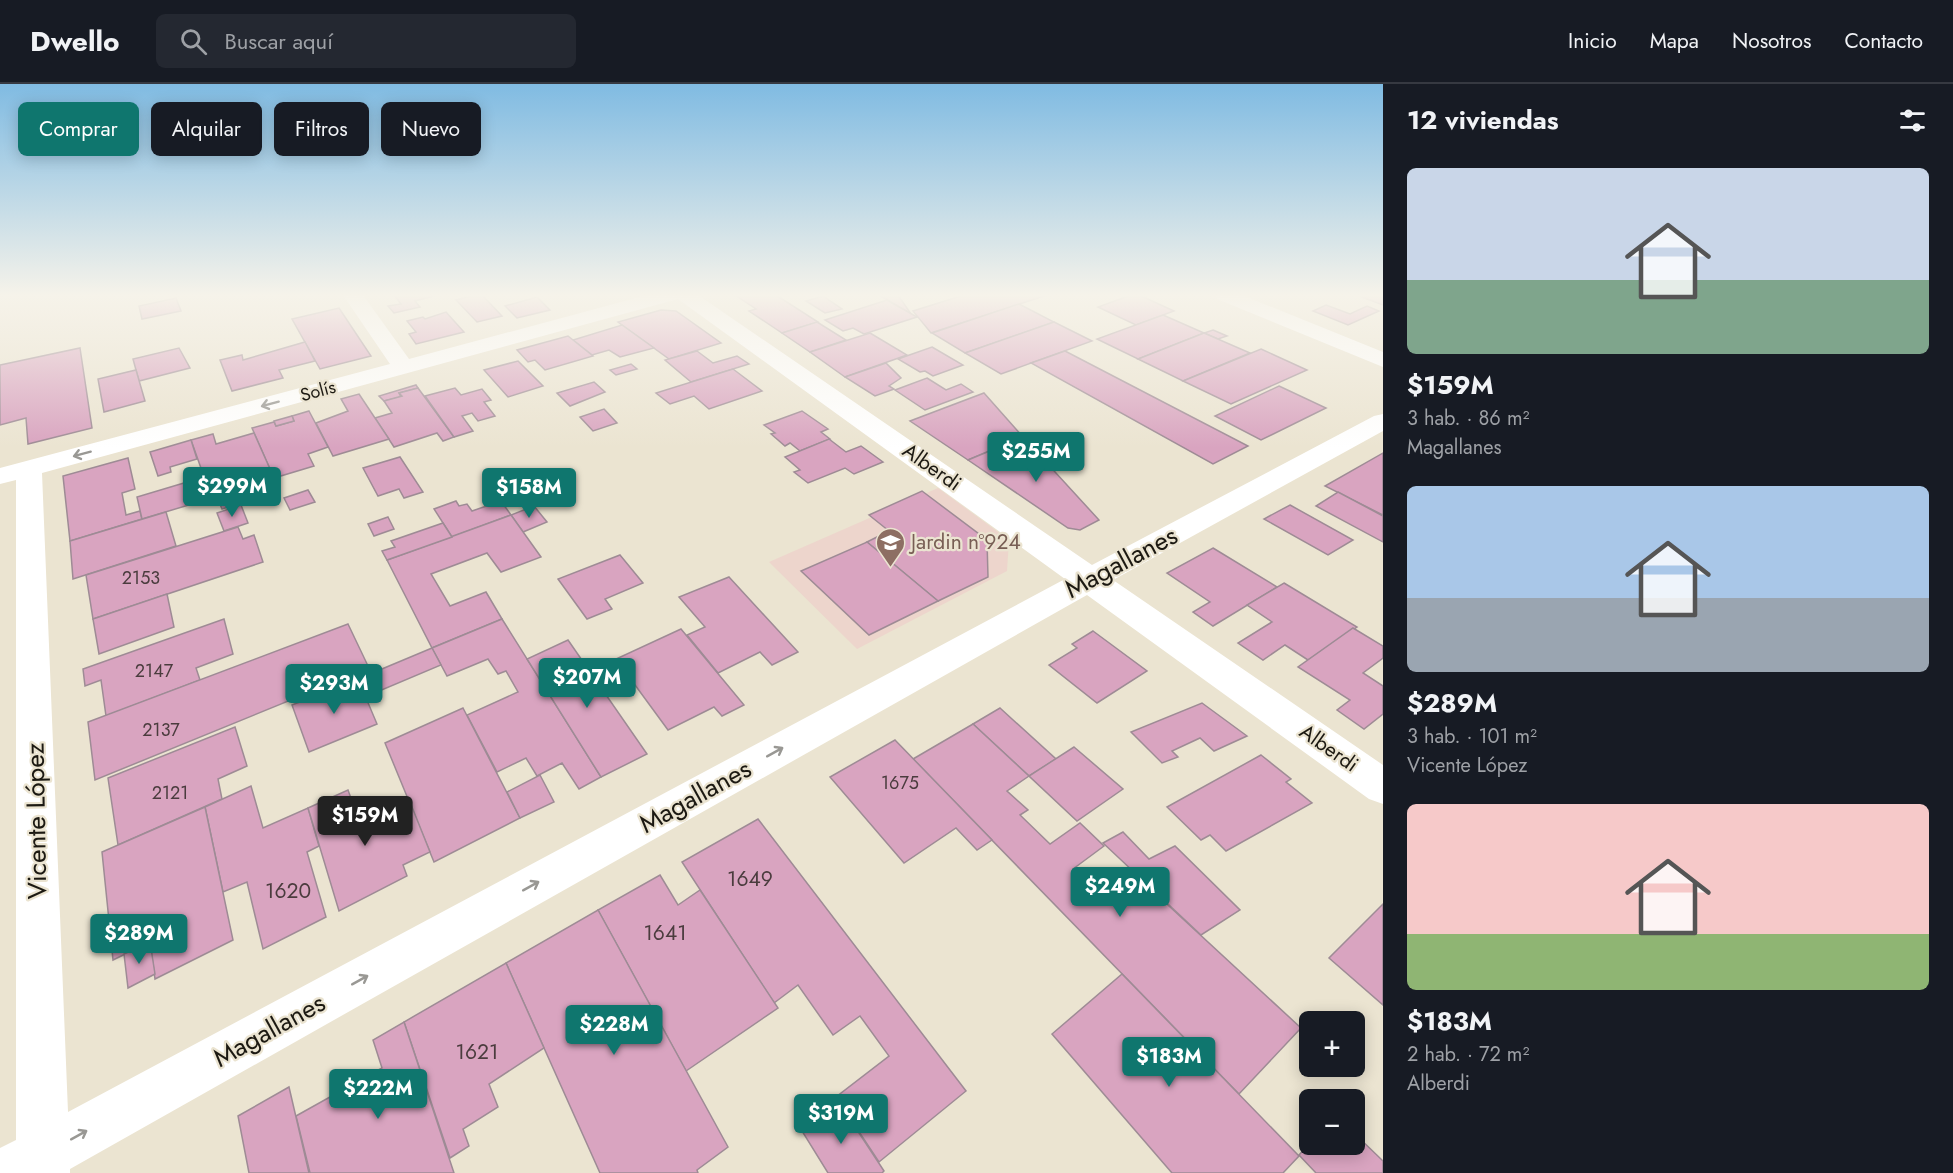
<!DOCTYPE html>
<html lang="es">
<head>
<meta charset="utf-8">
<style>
  body { margin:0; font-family:Jost,sans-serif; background:#242831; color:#f1f3f6; height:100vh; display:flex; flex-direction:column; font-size:22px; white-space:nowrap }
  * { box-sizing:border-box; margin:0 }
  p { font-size:20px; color:#9ea1a6 }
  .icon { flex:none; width:33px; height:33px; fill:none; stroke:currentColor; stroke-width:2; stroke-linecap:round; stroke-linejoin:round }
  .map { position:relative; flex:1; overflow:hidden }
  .side { display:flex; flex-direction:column; background:#171b24; width:570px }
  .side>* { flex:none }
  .guide { position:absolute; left:18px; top:18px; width:570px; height:54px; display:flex; gap:12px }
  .controls { position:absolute; left:1299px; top:927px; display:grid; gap:12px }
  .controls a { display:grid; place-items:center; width:66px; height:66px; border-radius:9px; background:#171b24; box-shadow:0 3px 15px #0003; font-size:30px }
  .price { position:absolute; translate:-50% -51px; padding:0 14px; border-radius:6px; background:#0f766e; color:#fff; font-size:20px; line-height:39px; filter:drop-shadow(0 2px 3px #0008) }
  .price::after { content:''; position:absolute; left:50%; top:36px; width:18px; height:14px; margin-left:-9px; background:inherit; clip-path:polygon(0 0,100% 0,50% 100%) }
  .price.on { background:#222; color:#fff }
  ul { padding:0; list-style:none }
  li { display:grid; align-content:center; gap:12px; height:318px; padding:0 24px }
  li span { display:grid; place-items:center; height:186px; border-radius:9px; color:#555 }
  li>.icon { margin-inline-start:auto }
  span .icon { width:108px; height:108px; fill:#fffc; stroke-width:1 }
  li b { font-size:26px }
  h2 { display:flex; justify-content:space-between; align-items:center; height:72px; padding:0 24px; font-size:26px }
  .chip { padding:0 21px; border-radius:9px; background:#171b24; box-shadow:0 3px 15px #0003; font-size:21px; line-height:54px }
  .chip.on { background:#0f766e; color:#fff }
  header { display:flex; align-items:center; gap:36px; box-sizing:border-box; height:84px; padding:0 30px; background:#171b24; border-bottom:2px solid #363941 }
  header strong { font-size:28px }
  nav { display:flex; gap:33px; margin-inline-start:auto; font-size:21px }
  .search { width:420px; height:54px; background:#242831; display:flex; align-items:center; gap:15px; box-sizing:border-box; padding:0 21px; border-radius:9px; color:#9ea1a6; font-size:22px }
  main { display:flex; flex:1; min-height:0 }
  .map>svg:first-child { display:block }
  .education { fill:#edd5cc }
  .building { fill:#d9a4c0; stroke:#9e8b95; stroke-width:1.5 }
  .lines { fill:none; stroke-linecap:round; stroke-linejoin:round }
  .street { fill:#fff; fill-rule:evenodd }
  .secondary { fill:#fff; fill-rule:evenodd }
  .oneway { stroke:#999894 }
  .labels { text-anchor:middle; stroke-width:4.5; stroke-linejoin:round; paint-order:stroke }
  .far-street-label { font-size:18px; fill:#1c1912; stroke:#ebe4d1 }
  .number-label { font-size:18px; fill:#4b3c3e }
  .street-label { font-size:21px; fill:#1c1912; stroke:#ebe4d1 }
  .education-label { font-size:21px; fill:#785e54; stroke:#ebe4d1; text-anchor:start }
  .near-number-label { font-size:21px; fill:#4b3c3e }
  .near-street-label { font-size:26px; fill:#1c1912; stroke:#ebe4d1 }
</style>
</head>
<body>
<header>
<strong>Dwello</strong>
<div class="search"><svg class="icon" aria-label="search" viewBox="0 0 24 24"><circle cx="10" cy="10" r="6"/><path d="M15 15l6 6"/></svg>Buscar aquí</div>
<nav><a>Inicio</a><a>Mapa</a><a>Nosotros</a><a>Contacto</a></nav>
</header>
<main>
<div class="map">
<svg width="1383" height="1089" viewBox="0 0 1383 1089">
  <rect width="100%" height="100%" fill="#ebe4d1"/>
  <path class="education" d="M938,404l71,52 -2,31 -150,78 -88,-87z"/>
  <g class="building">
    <path d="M394,211h38l1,1 -18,5 5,6 -26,6 -6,-7 13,-2z"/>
    <path d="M475,211h7l20,21 -25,6 -21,-22z"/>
    <path d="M735,211h41l42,27 -36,11 -33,-22 7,-2z"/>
    <path d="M879,211h19l13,19z"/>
    <path d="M964,211h83l-116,38 -18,-22z"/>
    <path d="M1131,211h8l35,16 -38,14 -38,-18z"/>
    <path d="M1365,211h18v10l-21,-8z"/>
    <path d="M823,212l19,13 -17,4 -19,-12z"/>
    <path d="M537,213l13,13 -33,8 -12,-12z"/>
    <path d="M176,214l5,13 -39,8 -3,-13z"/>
    <path d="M887,216l30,17 -53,17 -11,-6 -10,3 -18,-11z"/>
    <path d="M1019,220l35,18 -89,31 -33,-20z"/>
    <path d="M1326,221l24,9 17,-8 12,5 -31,14 -35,-14z"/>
    <path d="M339,224l32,48 -51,13 -28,-50z"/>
    <path d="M661,226l15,1 45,32 -52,16 -51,-37z"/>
    <path d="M446,228l18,20 -48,12 -7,-10 7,-2 -9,-11 16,-4 2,2z"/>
    <path d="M1163,231l41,18 -66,26 -41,-20z"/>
    <path d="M817,238l29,18 -36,12 -28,-19z"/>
    <path d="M1054,238l38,19 -91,33 -36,-21z"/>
    <path d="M622,241l32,23 -34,9 -11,-7 -17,5 -19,-15z"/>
    <path d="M1213,246l14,6 -9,3 -14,-6z"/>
    <path d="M870,249l37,22 -62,22 -35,-25z"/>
    <path d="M1204,249l46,20 -67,28 -45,-22z"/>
    <path d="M568,252l25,20 -48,14 -10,-10 -7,2 -11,-12z"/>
    <path d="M305,258l10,19 -36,9 4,8 -51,13 -12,-31 22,-5 1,5z"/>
    <path d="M932,263l31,18 -30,11 -8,-5 -5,1 -22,-13z"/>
    <path d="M80,264l12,80 -64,16 -2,-26 -26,7v-60z"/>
    <path d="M179,264l11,20 -51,13 -6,-22z"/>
    <path d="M1261,265l46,21 -76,34 -48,-23z"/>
    <path d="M697,267l16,12 24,-7 12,8 -58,18 -26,-22z"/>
    <path d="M1065,267l183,95 -35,18 -182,-101z"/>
    <path d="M518,277l25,25 -35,11 -24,-27z"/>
    <path d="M886,279l15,15 -12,8 5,3 -19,7 -30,-19z"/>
    <path d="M631,280l6,5 -21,6 -6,-5z"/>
    <path d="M733,285l29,22 -53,18 -15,-13 -24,8 -14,-11z"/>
    <path d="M136,286l9,31 -41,11 -6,-33z"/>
    <path d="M927,294l19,12 15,-6 12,8 -48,18 -30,-20z"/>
    <path d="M594,298l11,10 -35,14 -13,-13z"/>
    <path d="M416,301l2,3 -19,5 2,4 -17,4 -5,-5z"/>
    <path d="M1279,302l47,22 -65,32 -46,-24z"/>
    <path d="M418,304l36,49 -11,4 -6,-8 -43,14 -19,-29 17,-5 -8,-12 18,-5 -3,-3z"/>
    <path d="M455,304l6,7 21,-6 9,11 -7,2 11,14 -17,5 -6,-8 -10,3 11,15 -19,6 -29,-41z"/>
    <path d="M984,309l39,44 -55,23 -58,-39z"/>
    <path d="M359,310l30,45 -56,17 -17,-33 32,-12 -7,-12z"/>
    <path d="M604,325l13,14 -24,8 -13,-14z"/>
    <path d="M309,327l19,36 -20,7 6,12 -40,12 -22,-50 22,-6 2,4 18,-5 -2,-5z"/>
    <path d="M802,327l26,18 -7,3 9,7 -30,12 -10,-8 -5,3 -14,-12 4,-1 -11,-8z"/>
    <path d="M292,332l2,5 -18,5 -2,-5z"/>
    <path d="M254,349l20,45 -28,9 -5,-12 -34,10 -16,-45 22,-6 3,10z"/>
    <path d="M1023,353l76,83 -19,10 -12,-2 -100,-68z"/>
    <path d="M829,355l17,13 15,-6 22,16 -29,12 -9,-6 -37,15 -14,-11 6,-2 -15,-13z"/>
    <path d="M191,356l6,19 -27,8 1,5 -13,4 -8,-24z"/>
    <path d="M1383,369v62l-58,-29z"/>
    <path d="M400,373l23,35 -19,6 -5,-9 -21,7 -15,-28z"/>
    <path d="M128,374l7,31 -13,4 4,22 14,-4 2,8 -72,22 -7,-65z"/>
    <path d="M204,393l8,21 -70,21 -5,-22z"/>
    <path d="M308,406l7,12 -25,8 -6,-12z"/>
    <path d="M922,407l65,49 1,37 -50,24 -71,-59 22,-11 -20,-16z"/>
    <path d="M234,408l4,12 -16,5 -5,-12z"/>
    <path d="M1338,408l45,24v26l-67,-36z"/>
    <path d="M456,417l3,5 8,-2 5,7 29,-10 10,14 -59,22 -18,-28z"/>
    <path d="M241,421l7,18 -24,8 -7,-18z"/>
    <path d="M1290,421l63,35 -25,15 -64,-36z"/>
    <path d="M534,422l13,16 -24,10 -12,-17z"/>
    <path d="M166,428l10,34 -103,33 -3,-38z"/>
    <path d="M511,431l30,42 -40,15 -14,-19 -56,21 19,32 36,-14 16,27 -70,29 -45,-88z"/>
    <path d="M388,433l6,12 -20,7 -6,-12z"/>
    <path d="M443,439l9,14 -65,23 -5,-9 13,-4 -4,-6z"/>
    <path d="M238,443l5,12 11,-4 9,27 -170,57 -7,-44z"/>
    <path d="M867,458l71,59 -69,34 -68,-64z"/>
    <path d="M1213,464l64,39 -64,39 -20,-14 17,-10 -43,-29z"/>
    <path d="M620,471l23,28 -38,16 7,10 -25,10 -29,-40z"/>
    <path d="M729,493l69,75 -26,13 -12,-13 -42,21 -31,-38 18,-8 -26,-30z"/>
    <path d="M1284,499l73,44 -49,33 -23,-15 -22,15 -25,-17 34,-21 -25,-17z"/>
    <path d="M167,510l7,33 -75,27 -6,-35z"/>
    <path d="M224,535l9,35 -37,14 4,12 -94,36 -5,-36 -16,6 -2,-17z"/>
    <path d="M502,535l99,158 -22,12 -17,-26 -25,13 -11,-18 -29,14 -30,-57 51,-23 -12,-21 -8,3 -10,-15 -41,17 -15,-28z"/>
    <path d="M348,540l21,44 -274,112 -7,-58z"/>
    <path d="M1353,544l30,18v12l-20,15 20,13v28l-19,15 -27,-19 13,-10 -52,-33z"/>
    <path d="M681,545l63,76 -22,11 -8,-9 -46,23 -52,-71z"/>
    <path d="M1093,547l54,40 -50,32 -48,-38 28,-17 -5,-4z"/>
    <path d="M568,556l79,114 -46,23 -74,-118z"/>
    <path d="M432,564l9,17 -76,32 -7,-18z"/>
    <path d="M358,595l19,45 -68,28 -17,-47z"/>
    <path d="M1202,619l45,33 -33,15 -14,-13 -28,13 6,6 -16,6 -31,-31z"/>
    <path d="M463,624l57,110 -86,44 -49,-119z"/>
    <path d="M1000,624l56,51 -27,17 -56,-52z"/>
    <path d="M973,640l56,52 -22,15 21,19 -8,5 30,29 30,-21 24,23 -31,23 38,36 32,-23 158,146 -62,66 -326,-335z"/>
    <path d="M235,643l12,39 -29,13 4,20 -104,46 -10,-67z"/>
    <path d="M895,656l97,100 -15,10 -21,-22 -52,35 -74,-86z"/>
    <path d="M1074,663l49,42 -46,32 -48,-45z"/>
    <path d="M1261,671l30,24 -5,3 26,21 -86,48 -16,-16 -9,5 -34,-33z"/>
    <path d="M540,691l14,27 -34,16 -13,-26z"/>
    <path d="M251,702l12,42 45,-20 11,38 -12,6 19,65 -63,32 -16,-67 -24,10 -18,-85z"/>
    <path d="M348,706l13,36 49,-24 20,50 -27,13 4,11 -68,35 -31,-103z"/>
    <path d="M205,723l28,133 -78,39 -5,-37 -37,18 -11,-108z"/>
    <path d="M758,735l208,272 -87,71 -43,-65 53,-41 -29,-40 -27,19 -35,-50 -24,18 -92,-141z"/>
    <path d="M1123,748l26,27 26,-13 65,64 -39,25 -98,-92z"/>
    <path d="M660,791l18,30 22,-15 78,118 -92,63 -88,-161z"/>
    <path d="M1383,820v101l-54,-47z"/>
    <path d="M598,826l130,237 -31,23 1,3h-98l-94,-210z"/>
    <path d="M150,858l5,32 -27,14 -4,-34z"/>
    <path d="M506,879l38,85 -55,36 9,23 -35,22 6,17 -19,12 -46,-136z"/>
    <path d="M1122,890l177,182 -16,17h-111l-120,-139z"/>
    <path d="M404,938l50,151h-144l-14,-57 86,-48 -9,-28z"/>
    <path d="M289,1003l20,86h-60l-11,-57z"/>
    <path d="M840,1020l44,67 -2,2h-54l-26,-42z"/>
    <path d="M1354,1049l29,28v12h-67l-17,-18 11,-12 44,1z"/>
  </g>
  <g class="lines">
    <path class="street" d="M343,211h20l46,64 238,-64h51l394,270 282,-149 9,-2v17l-270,149 270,185v39l-14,-5 -282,-204 -1017,574v4h-70v-25l16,-8v-660l-16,4v-16l390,-104zM678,215l387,280 -997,533 -26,-639z"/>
    <path class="secondary" d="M1214,211h28l141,57v15l-166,-68z"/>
  </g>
  <defs><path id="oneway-shaft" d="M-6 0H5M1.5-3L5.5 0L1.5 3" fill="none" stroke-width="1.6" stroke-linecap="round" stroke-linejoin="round" transform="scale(1.5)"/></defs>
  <g class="oneway">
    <use href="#oneway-shaft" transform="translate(270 320) rotate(165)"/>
    <use href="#oneway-shaft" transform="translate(82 370) rotate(165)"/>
    <use href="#oneway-shaft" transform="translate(775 668) rotate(-29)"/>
    <use href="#oneway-shaft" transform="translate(531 802) rotate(-29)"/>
    <use href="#oneway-shaft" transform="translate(360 896) rotate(-29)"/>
    <use href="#oneway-shaft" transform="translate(79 1051) rotate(-29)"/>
  </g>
  <linearGradient id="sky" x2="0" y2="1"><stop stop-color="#80bbe2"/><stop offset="0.58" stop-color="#f6f3ea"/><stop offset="1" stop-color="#f6f3ea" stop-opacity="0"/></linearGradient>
  <rect width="1383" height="364" fill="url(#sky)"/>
  <defs>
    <symbol id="school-pin" viewBox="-11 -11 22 30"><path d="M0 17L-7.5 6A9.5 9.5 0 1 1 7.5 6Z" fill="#8d6e63" stroke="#ebe4d1"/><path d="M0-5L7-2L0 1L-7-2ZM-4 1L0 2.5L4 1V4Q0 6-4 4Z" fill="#fff"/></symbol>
  </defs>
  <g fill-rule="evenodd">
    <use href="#school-pin" x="874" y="442" width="33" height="45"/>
  </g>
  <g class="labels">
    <g class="far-street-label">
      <text transform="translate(318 307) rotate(-15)" y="6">Solís</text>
    </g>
    <g class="number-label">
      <text x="141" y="500">2153</text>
      <text x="154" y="593">2147</text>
      <text x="161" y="652">2137</text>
      <text x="900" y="705">1675</text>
      <text x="170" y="715">2121</text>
    </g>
    <g class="street-label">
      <text transform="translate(932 383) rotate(35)" y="7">Alberdi</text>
      <text transform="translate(1329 664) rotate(35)" y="7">Alberdi</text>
    </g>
    <g class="education-label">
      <text x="911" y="465">Jardin nº924</text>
    </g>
    <g class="near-number-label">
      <text x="750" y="802">1649</text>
      <text x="288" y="814">1620</text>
      <text x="665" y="856">1641</text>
      <text x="477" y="975">1621</text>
    </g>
    <g class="near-street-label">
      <text transform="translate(1121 478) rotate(-28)" y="9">Magallanes</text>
      <text transform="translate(695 712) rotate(-29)" y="9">Magallanes</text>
      <text transform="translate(36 737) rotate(-91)" y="9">Vicente López</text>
      <text transform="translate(269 946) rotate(-29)" y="9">Magallanes</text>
    </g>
  </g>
</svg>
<div class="controls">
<a>+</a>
<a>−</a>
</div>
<b class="price" style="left:1036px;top:399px">$255M</b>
<b class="price" style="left:232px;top:434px">$299M</b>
<b class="price" style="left:529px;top:435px">$158M</b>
<b class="price" style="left:587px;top:625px">$207M</b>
<b class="price" style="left:334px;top:631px">$293M</b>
<b class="price on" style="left:365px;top:763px">$159M</b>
<b class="price" style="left:1120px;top:834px">$249M</b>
<b class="price" style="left:139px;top:881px">$289M</b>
<b class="price" style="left:614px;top:972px">$228M</b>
<b class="price" style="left:1169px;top:1004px">$183M</b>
<b class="price" style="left:378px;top:1036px">$222M</b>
<b class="price" style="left:841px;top:1061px">$319M</b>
<div class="guide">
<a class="chip on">Comprar</a>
<a class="chip">Alquilar</a>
<a class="chip">Filtros</a>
<a class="chip">Nuevo</a>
</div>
</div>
<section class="side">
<h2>12 viviendas<svg class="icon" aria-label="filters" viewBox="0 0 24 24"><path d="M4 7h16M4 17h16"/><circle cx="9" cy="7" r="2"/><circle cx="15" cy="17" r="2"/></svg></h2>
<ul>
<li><span style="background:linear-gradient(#c9d6e8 60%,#7fa58c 0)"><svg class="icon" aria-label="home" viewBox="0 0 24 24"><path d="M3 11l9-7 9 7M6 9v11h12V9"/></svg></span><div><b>$159M</b><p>3 hab. · 86 m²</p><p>Magallanes</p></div></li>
<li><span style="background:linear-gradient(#a9c7e8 60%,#9aa5b1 0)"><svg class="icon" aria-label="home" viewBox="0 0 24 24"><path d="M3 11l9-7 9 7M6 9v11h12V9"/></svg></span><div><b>$289M</b><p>3 hab. · 101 m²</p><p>Vicente López</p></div></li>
<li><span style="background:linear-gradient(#f6c9c9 70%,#8fb573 0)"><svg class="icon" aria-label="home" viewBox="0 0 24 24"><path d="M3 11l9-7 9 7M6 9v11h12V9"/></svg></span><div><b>$183M</b><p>2 hab. · 72 m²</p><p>Alberdi</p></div></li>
</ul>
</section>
</main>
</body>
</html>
